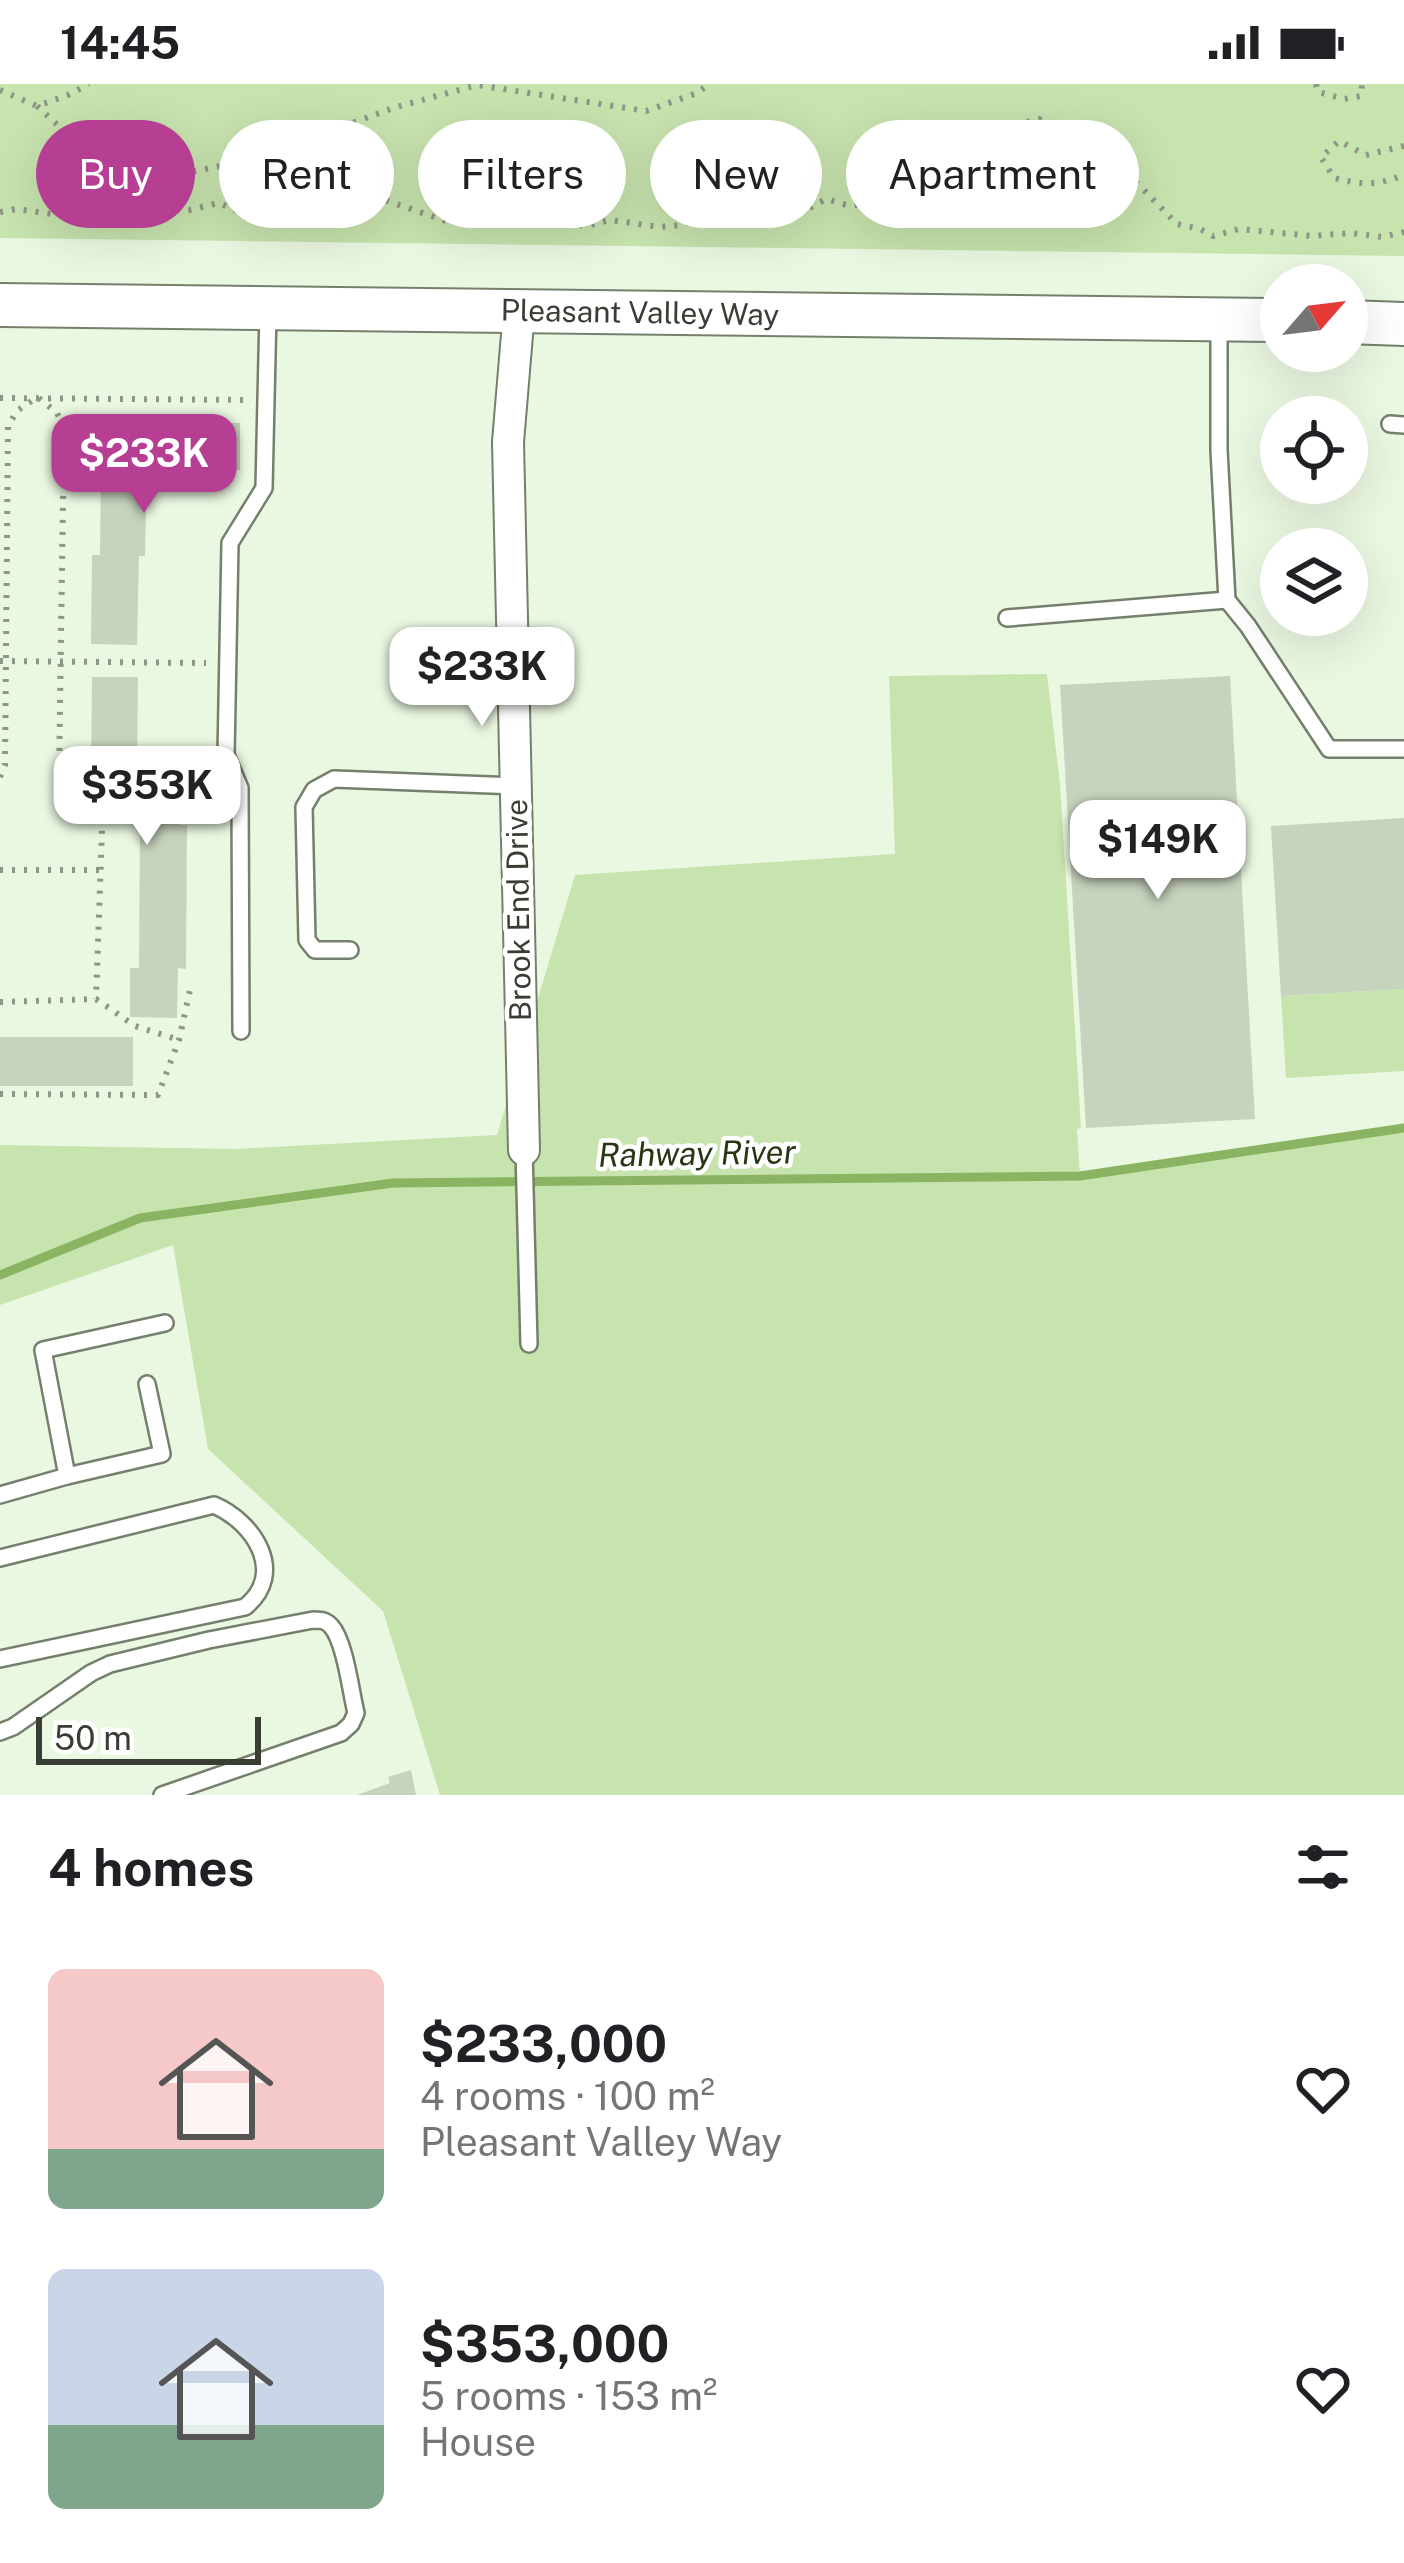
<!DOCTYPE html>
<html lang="en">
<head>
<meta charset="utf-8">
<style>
  body { margin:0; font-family:"Public Sans",sans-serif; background:#f6f6f6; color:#202124; height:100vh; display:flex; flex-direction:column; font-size:45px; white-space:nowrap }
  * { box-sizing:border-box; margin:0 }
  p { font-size:39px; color:#757577 }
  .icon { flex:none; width:66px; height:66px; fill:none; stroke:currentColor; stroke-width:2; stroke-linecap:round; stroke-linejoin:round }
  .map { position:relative; height:1711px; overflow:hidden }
  .drawer { display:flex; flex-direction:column; background:#fff; flex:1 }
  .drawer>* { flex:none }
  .top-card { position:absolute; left:36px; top:36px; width:1332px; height:108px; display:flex; gap:24px }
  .needle { width:78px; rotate:62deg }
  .buttons { position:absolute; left:1260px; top:180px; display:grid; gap:24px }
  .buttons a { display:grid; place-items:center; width:108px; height:108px; border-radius:50%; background:#fff; box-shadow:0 12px 48px #0002; font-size:60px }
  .scale { position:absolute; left:36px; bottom:30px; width:225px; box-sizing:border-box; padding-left:12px; border:6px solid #393e35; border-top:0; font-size:33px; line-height:42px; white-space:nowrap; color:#393e35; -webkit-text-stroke:9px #fff; paint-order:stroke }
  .price { position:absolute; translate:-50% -102px; padding:0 27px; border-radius:24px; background:#fff; color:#222; font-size:39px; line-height:78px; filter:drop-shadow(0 3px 6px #0008) }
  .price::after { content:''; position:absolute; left:50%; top:72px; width:36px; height:27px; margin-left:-18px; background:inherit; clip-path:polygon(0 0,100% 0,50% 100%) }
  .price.selected { background:#b63f94; color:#fff }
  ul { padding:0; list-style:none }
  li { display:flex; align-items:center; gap:36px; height:300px; padding:0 48px }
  li span { display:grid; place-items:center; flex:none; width:336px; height:240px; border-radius:18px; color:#555 }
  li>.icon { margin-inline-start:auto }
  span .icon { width:144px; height:144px; fill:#fffc; stroke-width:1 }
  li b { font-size:51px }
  h2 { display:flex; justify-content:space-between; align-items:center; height:144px; padding:0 48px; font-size:51px }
  .chip { padding:0 42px; border-radius:54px; background:#fff; box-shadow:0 12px 48px #0002; font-size:42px; line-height:108px }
  .chip.selected { background:#b63f94; color:#fff }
  .status { display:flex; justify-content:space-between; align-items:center; height:84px; padding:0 60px; background:#fff; direction:ltr }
  .status svg { height:33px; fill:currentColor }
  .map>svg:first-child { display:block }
  .green { fill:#c7e3ae }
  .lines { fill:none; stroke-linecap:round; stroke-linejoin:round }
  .stream { stroke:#8ab461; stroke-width:9 }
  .building { fill:#c7d4bd }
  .service-casing { stroke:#75806c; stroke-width:20 }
  .minor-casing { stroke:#75806c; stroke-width:34 }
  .secondary-casing { stroke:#75806c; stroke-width:46 }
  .path { stroke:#8d9687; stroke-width:6; stroke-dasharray:3 9; stroke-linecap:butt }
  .service { stroke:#fff; stroke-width:15 }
  .minor { stroke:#fff; stroke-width:30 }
  .secondary { stroke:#fff; stroke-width:42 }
  .labels { text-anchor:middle; stroke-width:9; stroke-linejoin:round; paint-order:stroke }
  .street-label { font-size:30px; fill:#393e35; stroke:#fff }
  .water-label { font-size:33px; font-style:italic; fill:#263714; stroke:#fff }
</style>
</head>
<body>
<div class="status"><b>14:45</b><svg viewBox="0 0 49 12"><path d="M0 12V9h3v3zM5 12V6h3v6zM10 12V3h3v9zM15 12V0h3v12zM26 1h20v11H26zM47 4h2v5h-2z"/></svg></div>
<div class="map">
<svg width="1404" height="1711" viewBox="0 0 1404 1711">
  <rect width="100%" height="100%" fill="#ebf8e1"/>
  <g class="green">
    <path d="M0,0h1404v172l-1404,-18z"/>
    <path d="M1047,590l13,110 21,344 -4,1 3,47 324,-48v667h-964l-57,-184 -175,-162 -35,-204 -173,60v-160l235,4 262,-14 78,-260 320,-21 -6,-178z"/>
    <path d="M1404,905v82l-118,7 -5,-82z"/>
  </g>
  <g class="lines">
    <path class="stream" d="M0,1191l140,-57 253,-35 687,-7 324,-48"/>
  </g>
  <g class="building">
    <path d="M143,338l97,1v47l-93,-2 -2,88h-6l-2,89 -46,-1 1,-89h8l1,-94 42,1z"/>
    <path d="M1230,592l25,443 -169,9 -26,-443z"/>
    <path d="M92,593h46l-1,99h44l-1,49h7l-1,144 -8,-1 -1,50 -47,-1v-49h9l1,-144h-6v-45h-43z"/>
    <path d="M1404,734v171l-123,7 -10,-170z"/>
    <rect x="0" y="953" width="133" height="49"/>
    <path d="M411,1686l5,25h-59l33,-12 -2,-6z"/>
  </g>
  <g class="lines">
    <defs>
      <g id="service">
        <path d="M1219,239v127l8,150 21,26 81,123h75"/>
        <path d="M1390,340l14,1"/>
        <path d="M1007,534l220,-18"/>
        <path d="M350,866h-35l-8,-10 -3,-133 10,-17 20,-11 183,7"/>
        <path d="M241,947l-1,-243 -14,-33 4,-212 34,-55 4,-177"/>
        <path d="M524,1066l5,194"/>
        <path d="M67,1392l95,-22 -15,-70"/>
        <path d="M0,1411l67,-19 -24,-126 122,-27"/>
        <path d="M0,1474l214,-53c40,17 73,68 31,102l-245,52"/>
        <path d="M0,1648l13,-5 78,-54 19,-9 99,-24 104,-20c9,1 11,-1 18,6 14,15 20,67 25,87l-5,11 -10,9 -179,62"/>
      </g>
      <path id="minor" d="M519,227l-11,131 16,708"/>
      <g id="secondary">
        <path d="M0,221l1281,15"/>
        <path d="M1347,238l57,2"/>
      </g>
    </defs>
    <use href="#service" class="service-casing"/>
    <use href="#minor" class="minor-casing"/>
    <use href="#secondary" class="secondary-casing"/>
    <g class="path">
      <path d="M1316,0l2,8 26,7 17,-3 1,-12"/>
      <path d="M0,6l37,16 31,-11 21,-11"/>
      <path d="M37,22l53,49 35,18h62l71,-15 135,-50 84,-23 169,26 51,-18 12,-9"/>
      <path d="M1404,62l-38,9 -27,-14 -18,16 13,21c30,7 41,8 70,-3"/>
      <path d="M0,128l16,-3 100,14 34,-13h39l30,-7 37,16 24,1 60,-14 45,-6 64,22 40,-14 45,-1 19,13 32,6 25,-6 50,7 23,-2 35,-18 34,-7 27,12 25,-1 22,-12 24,7 88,-13 11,-25 21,-20 33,-20 36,-9 18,6 16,33 18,24 20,4 24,-5 42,43 23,5 13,7 26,-7 73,7 39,-3 31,4 22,-5"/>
      <path d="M0,314l248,2"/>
      <path d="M39,314l18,15 7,14 -5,349 44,26 -7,197"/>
      <path d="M0,577l206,2"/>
      <path d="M0,693l5,-12 3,-339 9,-15 19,-13"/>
      <path d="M0,786h100"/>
      <path d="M0,918l96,-3 39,27 44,14"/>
      <path d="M0,1010l158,1 21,-55 11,-50"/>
    </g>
    <use href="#service" class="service"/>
    <use href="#minor" class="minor"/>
    <use href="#secondary" class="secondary"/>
  </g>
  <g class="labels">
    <g class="street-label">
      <text transform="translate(640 229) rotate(1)" y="10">Pleasant Valley Way</text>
      <text transform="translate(519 826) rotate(-91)" y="10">Brook End Drive</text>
    </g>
    <g class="water-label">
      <text transform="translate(697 1069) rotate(-1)" y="12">Rahway River</text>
    </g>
  </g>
</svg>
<div class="buttons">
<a><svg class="needle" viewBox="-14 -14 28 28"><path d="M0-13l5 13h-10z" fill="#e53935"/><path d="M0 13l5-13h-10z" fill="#757577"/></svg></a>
<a><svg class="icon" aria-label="locate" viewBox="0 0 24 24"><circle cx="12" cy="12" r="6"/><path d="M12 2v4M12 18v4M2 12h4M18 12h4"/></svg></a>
<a><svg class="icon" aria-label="layers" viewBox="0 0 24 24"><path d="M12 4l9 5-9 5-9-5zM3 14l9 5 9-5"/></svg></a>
</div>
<div class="scale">50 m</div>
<b class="price selected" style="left:144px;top:432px">$233K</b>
<b class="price" style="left:482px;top:645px">$233K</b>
<b class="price" style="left:147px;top:764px">$353K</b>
<b class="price" style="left:1158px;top:818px">$149K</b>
<div class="top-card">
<a class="chip selected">Buy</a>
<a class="chip">Rent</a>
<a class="chip">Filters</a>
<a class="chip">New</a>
<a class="chip">Apartment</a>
</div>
</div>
<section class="drawer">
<h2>4 homes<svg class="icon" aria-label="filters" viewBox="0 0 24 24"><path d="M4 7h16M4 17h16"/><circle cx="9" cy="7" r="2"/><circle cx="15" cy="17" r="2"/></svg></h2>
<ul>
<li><span style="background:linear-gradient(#f6c9c9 75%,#7fa58c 0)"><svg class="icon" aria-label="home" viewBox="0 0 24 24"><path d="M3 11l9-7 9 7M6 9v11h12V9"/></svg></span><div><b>$233,000</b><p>4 rooms · 100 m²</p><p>Pleasant Valley Way</p></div><svg class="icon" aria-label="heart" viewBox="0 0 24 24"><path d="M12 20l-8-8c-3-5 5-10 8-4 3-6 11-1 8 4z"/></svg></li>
<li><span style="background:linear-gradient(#c9d6e8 65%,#7fa58c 0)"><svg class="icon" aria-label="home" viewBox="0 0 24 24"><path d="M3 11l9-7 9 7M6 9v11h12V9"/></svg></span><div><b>$353,000</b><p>5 rooms · 153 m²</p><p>House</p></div><svg class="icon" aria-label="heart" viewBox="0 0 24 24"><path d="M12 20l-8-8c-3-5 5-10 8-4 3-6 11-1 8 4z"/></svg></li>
</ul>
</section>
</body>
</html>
